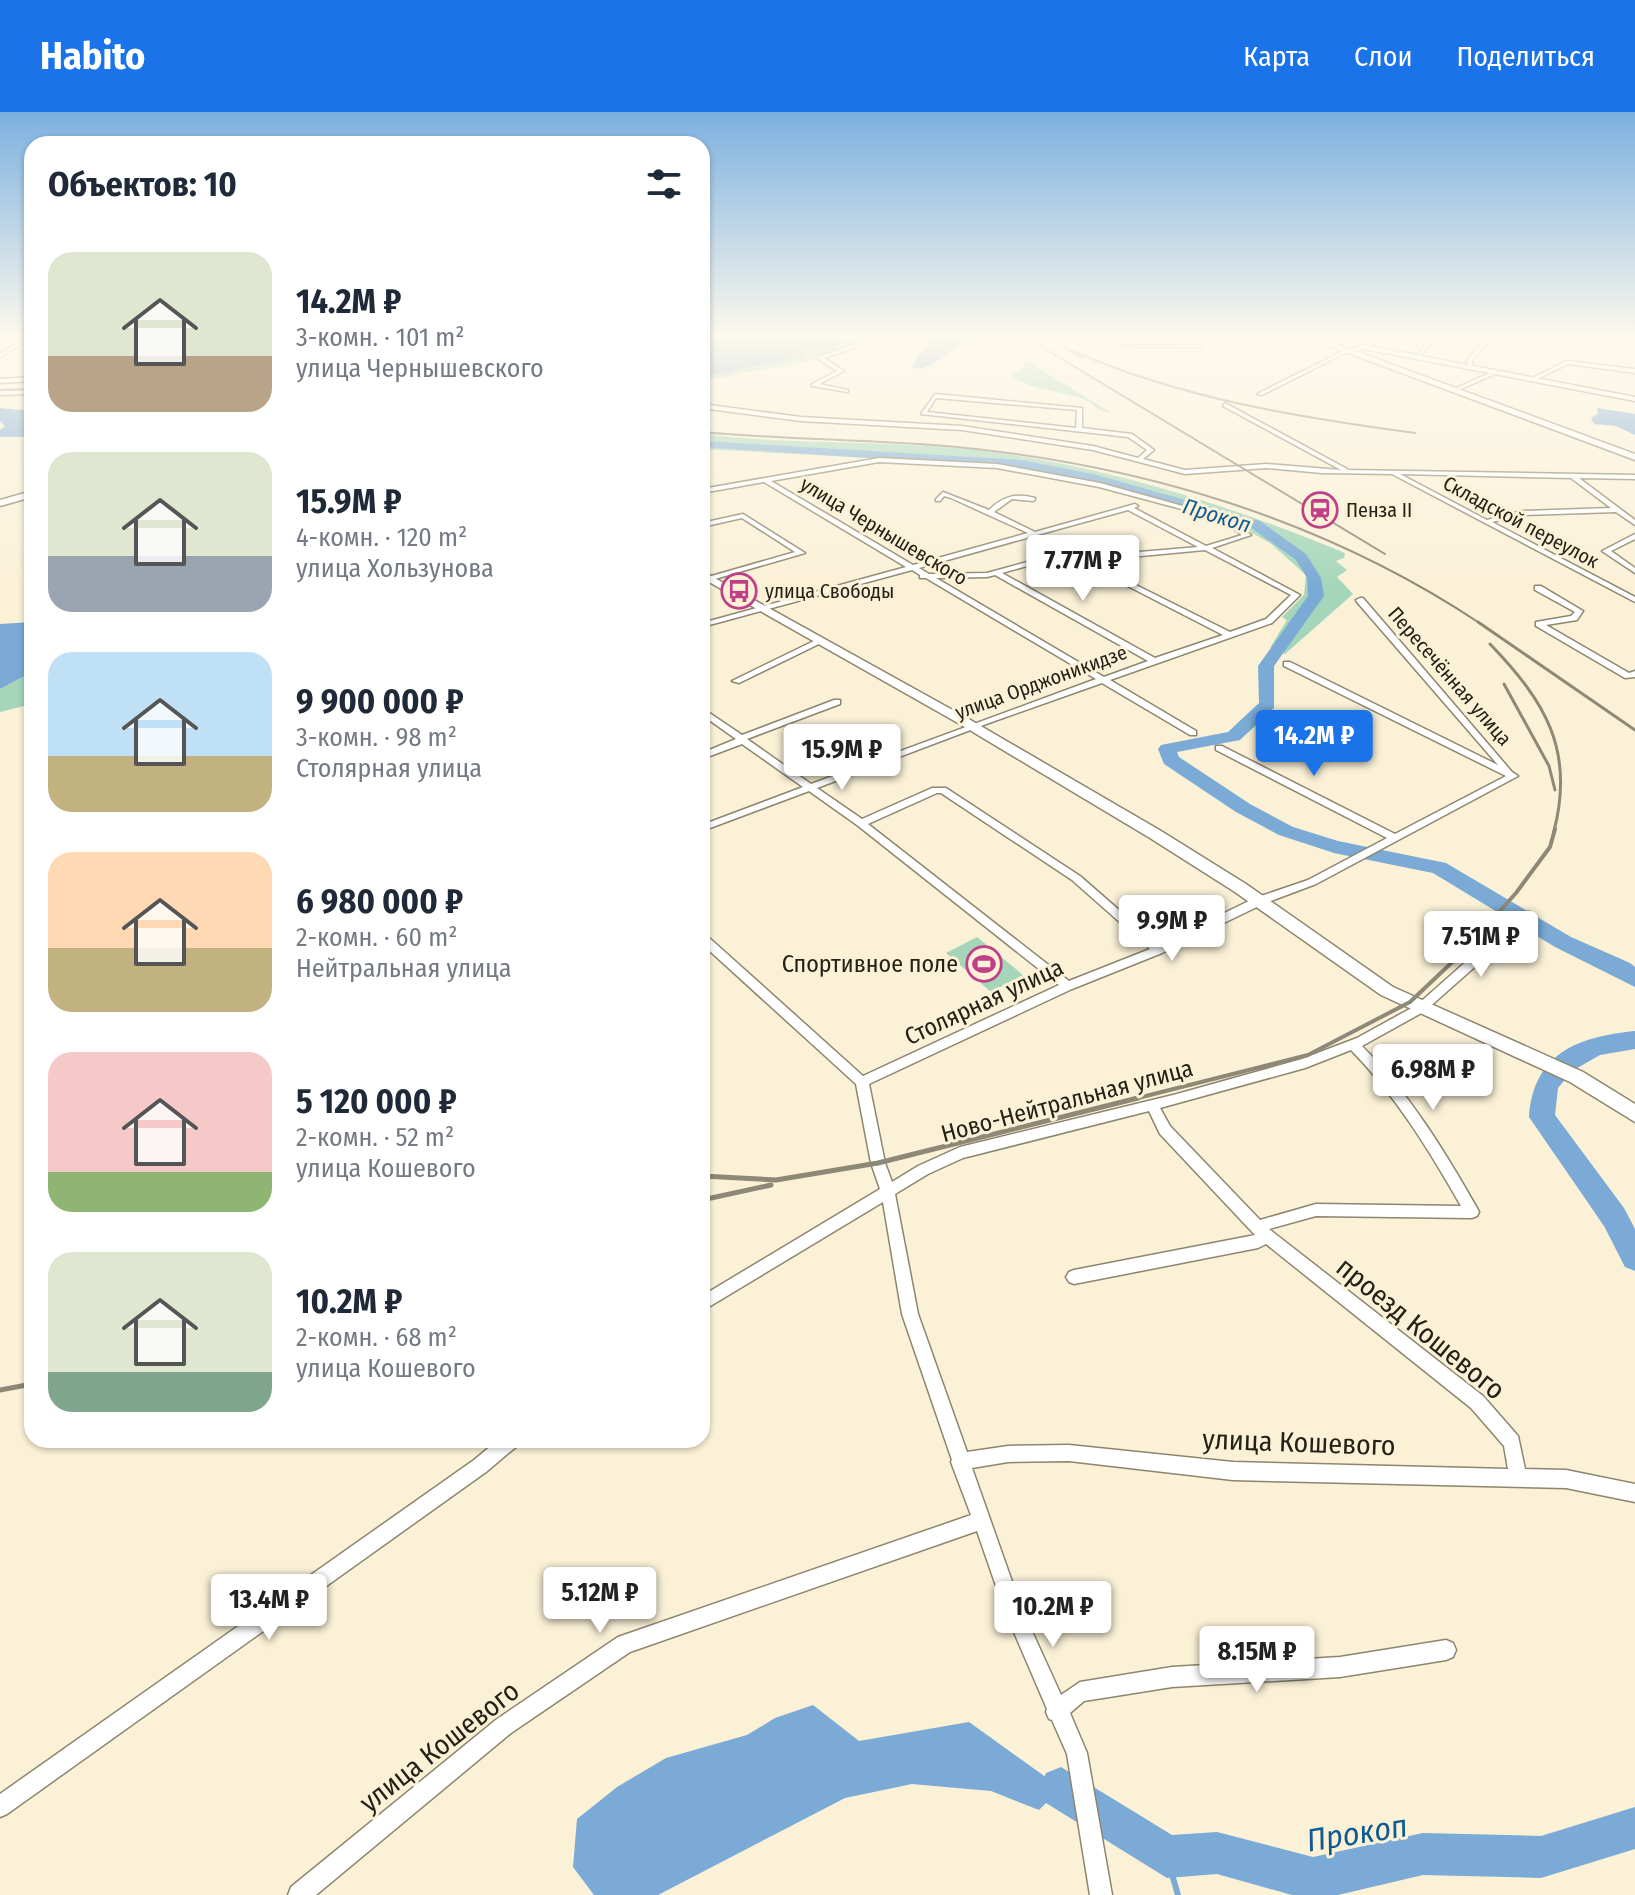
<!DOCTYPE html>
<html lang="ru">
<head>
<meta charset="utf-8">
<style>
  body { margin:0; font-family:"Fira Sans Condensed",sans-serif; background:#f6f6f7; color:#1f2937; height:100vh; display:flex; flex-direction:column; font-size:30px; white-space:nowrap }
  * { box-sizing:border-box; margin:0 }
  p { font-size:26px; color:#747a83 }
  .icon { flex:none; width:44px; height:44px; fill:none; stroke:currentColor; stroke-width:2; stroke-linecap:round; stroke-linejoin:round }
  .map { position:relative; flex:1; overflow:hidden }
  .side { position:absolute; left:24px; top:24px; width:686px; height:1312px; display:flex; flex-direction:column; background:#fff; border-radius:24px; box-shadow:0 2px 6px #0004 }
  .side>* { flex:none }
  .price { position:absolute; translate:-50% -68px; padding:0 18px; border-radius:8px; background:#fff; color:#222; font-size:26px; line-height:52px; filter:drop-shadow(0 2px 4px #0008) }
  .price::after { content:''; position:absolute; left:50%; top:48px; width:24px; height:18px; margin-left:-12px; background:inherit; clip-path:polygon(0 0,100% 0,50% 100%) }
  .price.active { background:#1a73e8; color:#fff }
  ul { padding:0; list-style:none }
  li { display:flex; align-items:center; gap:24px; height:200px; padding:0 24px }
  li span { display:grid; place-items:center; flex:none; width:224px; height:160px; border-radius:24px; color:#555 }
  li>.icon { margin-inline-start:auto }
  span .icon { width:96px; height:96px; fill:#fffc; stroke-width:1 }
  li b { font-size:34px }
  h2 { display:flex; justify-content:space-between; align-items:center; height:96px; padding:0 24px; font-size:34px }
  header { display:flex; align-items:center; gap:48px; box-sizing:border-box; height:112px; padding:0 40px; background:#1a73e8; color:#fff }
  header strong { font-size:38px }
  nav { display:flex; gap:44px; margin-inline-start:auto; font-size:28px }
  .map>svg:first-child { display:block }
  .green { fill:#a5d6ba }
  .water { fill:#7aaad5 }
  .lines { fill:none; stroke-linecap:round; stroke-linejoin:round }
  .stream { stroke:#7aaad5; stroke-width:6 }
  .river { fill:#7aaad5; fill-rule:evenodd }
  .minor-casing { stroke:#8d856e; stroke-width:3 }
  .tertiary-casing { stroke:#8d856e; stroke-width:3 }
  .secondary-casing { stroke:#8d856e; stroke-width:3 }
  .primary-casing { stroke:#8d856e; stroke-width:3 }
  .minor { fill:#fff; fill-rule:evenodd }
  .tertiary { fill:#fff; fill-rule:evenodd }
  .secondary { fill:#fff; fill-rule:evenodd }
  .primary { fill:#fff; fill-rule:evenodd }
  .rail-far3 { stroke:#8e8876; stroke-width:2 }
  .rail-far2 { stroke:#8e8876; stroke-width:3 }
  .rail-far1 { stroke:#8e8876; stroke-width:4 }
  .rail { stroke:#8e8876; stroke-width:5 }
  .labels { text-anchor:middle; stroke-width:6; stroke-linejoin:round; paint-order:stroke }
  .far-poi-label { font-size:20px; fill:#242117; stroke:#faf1d7; text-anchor:start }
  .far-street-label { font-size:20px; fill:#242117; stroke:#faf1d7 }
  .far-water-label { font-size:22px; font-style:italic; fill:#0f5b91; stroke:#faf1d7 }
  .poi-label { font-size:24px; fill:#242117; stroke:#faf1d7; text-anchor:end }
  .street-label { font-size:24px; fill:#242117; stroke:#faf1d7 }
  .near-street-label { font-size:28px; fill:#242117; stroke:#faf1d7 }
  .near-water-label { font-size:32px; font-style:italic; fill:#0f5b91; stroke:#faf1d7 }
</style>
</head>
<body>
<header>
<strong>Habito</strong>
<nav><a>Карта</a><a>Слои</a><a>Поделиться</a></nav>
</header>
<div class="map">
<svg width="1635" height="1783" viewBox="0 0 1635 1783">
  <rect width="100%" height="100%" fill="#faf1d7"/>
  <g class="green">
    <path d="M851,226h24l-59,21 -114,22v-4l100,-21 -3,-4 4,-1 37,-4z"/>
    <path d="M1027,249l84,52c-13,-1 -17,-10 -28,-14 -24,-9 -51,-8 -71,-23l13,-9 -2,-5z"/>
    <path d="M702,322c85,11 171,6 256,14 132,13 264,54 387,105l-1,5 -8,3 11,9 -10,7 16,17 -68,60 -15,-6 17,-28 -5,-3 22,-22 2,-20 -36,-32 -40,-22 -134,-39 -79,-15 -54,-4 -261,-14z"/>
    <path d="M32,560v32l-32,8v-23z"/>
    <path d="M977,825l46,38 -32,17 -45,-39z"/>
  </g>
  <g class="water">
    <path d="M702,226h149l2,2 -24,9 -26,2v5l-101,21z"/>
    <path d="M922,226h59c-27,3 -41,29 -64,31l-5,-2 6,-12 11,-8z"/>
    <path d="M0,296l32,3v26h-32v-7l5,-4 -5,-5z"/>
    <path d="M1597,296l38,6v21l-19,-9 -22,-2 -3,-6 7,-4z"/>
    <path d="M32,510v50l-32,17v-65z"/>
    <path d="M813,1593l46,36 110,-19 92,66 -22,22 -48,-19 -79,-7 -67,14 -187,97h-64l-21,-28 4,-48 40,-32 49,-29 81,-23 28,-17z"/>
  </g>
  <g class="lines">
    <path class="stream" d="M1167,1745l11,38"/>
    <g class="river">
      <path d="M702,329l319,19 72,14 167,47 46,33 15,24 3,18 -50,70v42l-34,32 -63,12 2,5 71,47 43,23 45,14 108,22 125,74 59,26 5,4v20l-80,-40 -122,-74 -99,-20 -55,-18 -43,-23 -72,-48 -6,-15 3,-4 67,-13 31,-29 -1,-37 50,-70 -1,-18 -11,-18 -46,-33 -163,-47 -66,-12 -319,-21z"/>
      <path d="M1635,919v18l-35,6 -28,16 -14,17 -3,27 69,93 11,21v42l-10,-4 -21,-41 -75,-109c5,-64 48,-80 106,-86z"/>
      <path d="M1061,1655l111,68 45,-3 96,25 110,-24 118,3 94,-29v42l-94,29 -118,-3 -85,20h-46l-75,-21 -50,4 -121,-75 -6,-15 6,-15z"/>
    </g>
    <defs>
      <g id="minor">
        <path d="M26,226h6l-32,19v-3z"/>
        <path d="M875,226h8l-59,20 20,13 -25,13 29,6v2l-36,-6v-2l25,-13 -19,-12v-2z"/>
        <path d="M1377,226h6l-17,10 -4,-1z"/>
        <path d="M1431,226h5l-17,20h-4z"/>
        <path d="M1486,226h5l-19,23 1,8h-4l-2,-8z"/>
        <path d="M1201,233l2,2h-84l2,-1z"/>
        <path d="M1345,238l4,1 -87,44 -5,-1z"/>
        <path d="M1567,249l68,8v4l-67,-9 -35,17 -5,-1z"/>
        <path d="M1490,261l5,1 -34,15 -5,-1z"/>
        <path d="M32,265v4l-32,2v-4z"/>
        <path d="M935,282l147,14v20l50,6 22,16 -11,9 42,11 81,-6 75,6 -118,-64 2,-3 124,67 286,5v4l-56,-1 56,42v5l-19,-13 -94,3 -30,7 143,75v5l-243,-128 -70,-1 -56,-5 -81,6 -92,-24 -131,-20 -161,-9 -99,-13v-4l99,13 161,9 131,20 45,12 9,-8 -19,-13 -207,-23zM936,286l141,12 -1,18 -149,-16zM1400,362l171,4 40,30 -89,3 -35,9z"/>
        <path d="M879,346l118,6 103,19 104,29 25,9 22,14 -39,13 88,47 -28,28 -162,57 86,51v4h-6l-88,-52 -113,40 -172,65 45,31 70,-31h14l134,88 79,69 96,-47 53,-18 79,-42 -171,-88v-4h6l173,88 111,-58 -222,-110v-4h6l208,103 -141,-163 -1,-2 4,-2h3l149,174 6,4 -202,108 -53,20 -101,49 -90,36 -203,95 16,79 7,19 26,-16 42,-19 217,-53 125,-35 55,-21 60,-33 105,-93h8l2,3 -2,3 -105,93 -63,35c47,47 82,104 115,162l2,4 -2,4 -5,2 -156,-2 -47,13 214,167 35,40 7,33 41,1 69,14v18l-69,-14 -333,-8 -164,-19 -61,1 -36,6 49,139 40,88 19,-13 92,-15 168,-10 106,-17 7,3 3,7 -3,7 -7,3 -106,17 -168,10 -88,14 -14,12 17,40 25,142h-22l-23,-141 -15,-34 -3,-1 -3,-7 1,-3 -43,-100 -27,-78 -347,121 -119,81 -195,162h-28l3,-8 206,-168 121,-82 353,-122 -20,-53 1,-2 -50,-146 -19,-112 -181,109v-15l178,-107 -9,-26 -15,-79 -154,-140v-10l4,1 157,141 196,-91 -202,-160 -48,-34 -107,40v-6l101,-38 -61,-43 -40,15v-6l34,-14 -34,-24v-7l40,27 92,-35h6v4l-93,35 64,45 285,-105 -170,-101h-6v-3l-8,-5 -210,57v-4l204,-56 -142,-85 -62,11v-4zM879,350l118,6 102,19 101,27 25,9 17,12 -36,11 -72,-38 4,-2 -3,-2 -100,28 -41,-20 18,-13 21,2 2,-1v-2c-19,-5 -32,-2 -46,12l-46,-18 -7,7v2h4l4,-5 7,2 77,35 -115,32 -142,-84zM1128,398l70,37 -117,10 -44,-22zM1030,425l42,21 -45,4 -40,11 -58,1 -10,-6zM1205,438l86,45 -25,24 -36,13 -142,-71zM1079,449l144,74 -68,23 -153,-85 25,-7zM995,463l153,86 -44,16 -168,-99 51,-1zM937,681h4l131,87 78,69 -81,32 -201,-157zM1351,938c45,46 78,100 110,156l-145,-2 -56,16 -90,-94 -10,-18 145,-40zM1149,999l11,23 95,101 -181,35 -5,2 -3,5 3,5 5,2 184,-36 8,-4 205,164 33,38 4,23 -275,-7 -164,-17 -61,1 -41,6 -49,-138 -23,-120 33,-20 35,-16z"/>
        <path d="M743,402l62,39 -97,28v-4l87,-25 -53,-34 -40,9v-4z"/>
        <path d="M1635,422v5l-24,12 24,17v5l-33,-22z"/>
        <path d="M1535,474h6l42,25 -6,9 -31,5 83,48 6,-2v6l-10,1 -89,-52v-4l35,-6 4,-4 -40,-22z"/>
        <path d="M818,527l7,2 -86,42 -7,-2z"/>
        <path d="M498,1328h21l-2,6 -31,26 -479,342 -7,3v-23l474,-334z"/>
      </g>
      <path id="tertiary" d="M1300,226h12l24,8 -3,2z"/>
      <g id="secondary">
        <path d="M0,226h6l-6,3z"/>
        <path d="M1364,233l271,52v4l-271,-52 -17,4 -4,-2z"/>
        <path d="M32,278v4l-32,1v-4z"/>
        <path d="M32,379v6l-32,9v-6z"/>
        <path d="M702,459l265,147 194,113 85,53 147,103 190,85 52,32v18l-65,-40 -189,-87 -146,-103 -85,-54 -192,-115 -256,-145z"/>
      </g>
      <path id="primary" d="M1308,226h12l315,116v6z"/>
    </defs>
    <use href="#minor" class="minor-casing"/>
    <use href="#tertiary" class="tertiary-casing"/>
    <use href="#secondary" class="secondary-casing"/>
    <use href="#primary" class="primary-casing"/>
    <use href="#minor" class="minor"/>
    <use href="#tertiary" class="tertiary"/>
    <use href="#secondary" class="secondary"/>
    <use href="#primary" class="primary"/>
    <g class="rail-far3">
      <path d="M1027,226l358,216"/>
      <path d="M1049,226l34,20"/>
      <path d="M1073,239c110,48 224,66 342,82"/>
      <path d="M0,278l32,-1"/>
      <path d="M702,320c85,8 170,7 255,15 186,18 368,73 524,177"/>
    </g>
    <g class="rail-far2">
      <path d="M1478,510l157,108"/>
      <path d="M1490,532c55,57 85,106 64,187"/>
      <path d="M1504,572l45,82 6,24"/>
    </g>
    <path class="rail-far1" d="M1130,988l178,-45 102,-53 54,-51 52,-58 34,-46 5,-18"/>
    <g class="rail">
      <path d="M702,1064l74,4 102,-17 260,-65"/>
      <path d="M702,1088l69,-15"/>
      <path d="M0,1278l32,-6"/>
    </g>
  </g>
  <linearGradient id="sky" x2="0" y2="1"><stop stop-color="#7cb0e0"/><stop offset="0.47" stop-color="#fdf9ed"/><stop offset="1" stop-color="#fdf9ed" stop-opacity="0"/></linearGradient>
  <rect width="1635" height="476" fill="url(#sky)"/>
  <defs>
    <symbol id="station-ring" viewBox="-11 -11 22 22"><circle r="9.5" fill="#faf1d7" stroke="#c03f87" stroke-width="1.5"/><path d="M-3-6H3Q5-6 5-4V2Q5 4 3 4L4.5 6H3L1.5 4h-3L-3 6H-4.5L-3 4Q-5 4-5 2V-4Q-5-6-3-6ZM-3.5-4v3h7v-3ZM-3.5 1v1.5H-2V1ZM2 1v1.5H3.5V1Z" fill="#c03f87"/></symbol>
    <symbol id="bus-ring" viewBox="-11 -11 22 22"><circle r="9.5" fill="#faf1d7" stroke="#c03f87" stroke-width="1.5"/><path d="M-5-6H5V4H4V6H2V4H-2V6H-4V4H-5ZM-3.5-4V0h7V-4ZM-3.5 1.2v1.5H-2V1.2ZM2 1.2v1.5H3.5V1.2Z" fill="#c03f87"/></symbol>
    <symbol id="stadium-ring" viewBox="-11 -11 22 22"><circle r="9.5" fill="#faf1d7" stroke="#c03f87" stroke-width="1.5"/><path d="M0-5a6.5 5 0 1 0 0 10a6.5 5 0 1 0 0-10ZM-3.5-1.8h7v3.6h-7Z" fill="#c03f87"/></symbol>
  </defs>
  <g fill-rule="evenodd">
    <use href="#station-ring" x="1300" y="378" width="40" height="40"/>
    <use href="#bus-ring" x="719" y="459" width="40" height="40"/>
    <use href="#stadium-ring" x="964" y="832" width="40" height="40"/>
  </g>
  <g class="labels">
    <g class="far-poi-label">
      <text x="1346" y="405">Пенза II</text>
      <text x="765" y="486">улица Свободы</text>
    </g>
    <g class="far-street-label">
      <text transform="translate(1521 410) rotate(28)" y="7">Складской переулок</text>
      <text transform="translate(884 419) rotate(31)" y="7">улица Чернышевского</text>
      <text transform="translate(1450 564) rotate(49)" y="7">Пересечённая улица</text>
      <text transform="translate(1041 570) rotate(-20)" y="7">улица Орджоникидзе</text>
    </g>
    <g class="far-water-label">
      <text transform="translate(1217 403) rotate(17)" y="8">Прокоп</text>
    </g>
    <g class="poi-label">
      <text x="958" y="860">Спортивное поле</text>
    </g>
    <g class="street-label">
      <text transform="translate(984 890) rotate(-25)" y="8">Столярная улица</text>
      <text transform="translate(1067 989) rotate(-15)" y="8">Ново-Нейтральная улица</text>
    </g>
    <g class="near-street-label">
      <text transform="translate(1421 1216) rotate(39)" y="10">проезд Кошевого</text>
      <text transform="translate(1299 1330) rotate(2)" y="10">улица Кошевого</text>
      <text transform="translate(439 1634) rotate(-38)" y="10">улица Кошевого</text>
    </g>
    <g class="near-water-label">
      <text transform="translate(1357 1721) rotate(-9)" y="11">Прокоп</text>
    </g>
  </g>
</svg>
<b class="price" style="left:1083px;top:491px">7.77M ₽</b>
<b class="price active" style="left:1314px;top:666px">14.2M ₽</b>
<b class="price" style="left:842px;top:680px">15.9M ₽</b>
<b class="price" style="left:1172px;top:851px">9.9M ₽</b>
<b class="price" style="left:1481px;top:867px">7.51M ₽</b>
<b class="price" style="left:1433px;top:1000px">6.98M ₽</b>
<b class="price" style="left:600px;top:1523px">5.12M ₽</b>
<b class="price" style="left:269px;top:1530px">13.4M ₽</b>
<b class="price" style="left:1053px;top:1537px">10.2M ₽</b>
<b class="price" style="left:1257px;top:1582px">8.15M ₽</b>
<section class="side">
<h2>Объектов: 10<svg class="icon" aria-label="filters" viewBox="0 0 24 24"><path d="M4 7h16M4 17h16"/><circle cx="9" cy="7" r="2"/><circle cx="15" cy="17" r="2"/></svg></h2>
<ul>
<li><span style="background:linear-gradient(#dfe7d0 65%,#b9a48a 0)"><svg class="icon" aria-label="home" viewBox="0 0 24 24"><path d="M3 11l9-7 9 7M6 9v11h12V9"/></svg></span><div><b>14.2M ₽</b><p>3-комн. · 101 m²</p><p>улица Чернышевского</p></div></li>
<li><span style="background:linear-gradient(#dfe7d0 65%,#9aa5b1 0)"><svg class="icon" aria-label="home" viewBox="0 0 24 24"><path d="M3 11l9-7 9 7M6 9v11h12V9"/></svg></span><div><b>15.9M ₽</b><p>4-комн. · 120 m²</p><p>улица Хользунова</p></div></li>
<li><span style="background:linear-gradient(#bfe0f5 65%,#c2b280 0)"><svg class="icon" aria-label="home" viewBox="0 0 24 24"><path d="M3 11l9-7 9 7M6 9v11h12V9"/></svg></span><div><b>9 900 000 ₽</b><p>3-комн. · 98 m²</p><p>Столярная улица</p></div></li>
<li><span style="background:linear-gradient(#ffd9b3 60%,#c2b280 0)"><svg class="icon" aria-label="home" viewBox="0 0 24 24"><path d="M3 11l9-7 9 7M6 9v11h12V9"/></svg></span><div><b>6 980 000 ₽</b><p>2-комн. · 60 m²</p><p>Нейтральная улица</p></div></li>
<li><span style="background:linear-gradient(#f6c9c9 75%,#8fb573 0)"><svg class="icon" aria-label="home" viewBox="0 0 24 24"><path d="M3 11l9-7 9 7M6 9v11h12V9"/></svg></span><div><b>5 120 000 ₽</b><p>2-комн. · 52 m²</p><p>улица Кошевого</p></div></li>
<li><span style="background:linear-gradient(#dfe7d0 75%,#7fa58c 0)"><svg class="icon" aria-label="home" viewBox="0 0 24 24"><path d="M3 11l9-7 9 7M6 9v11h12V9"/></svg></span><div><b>10.2M ₽</b><p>2-комн. · 68 m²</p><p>улица Кошевого</p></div></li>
</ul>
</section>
</div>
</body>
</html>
